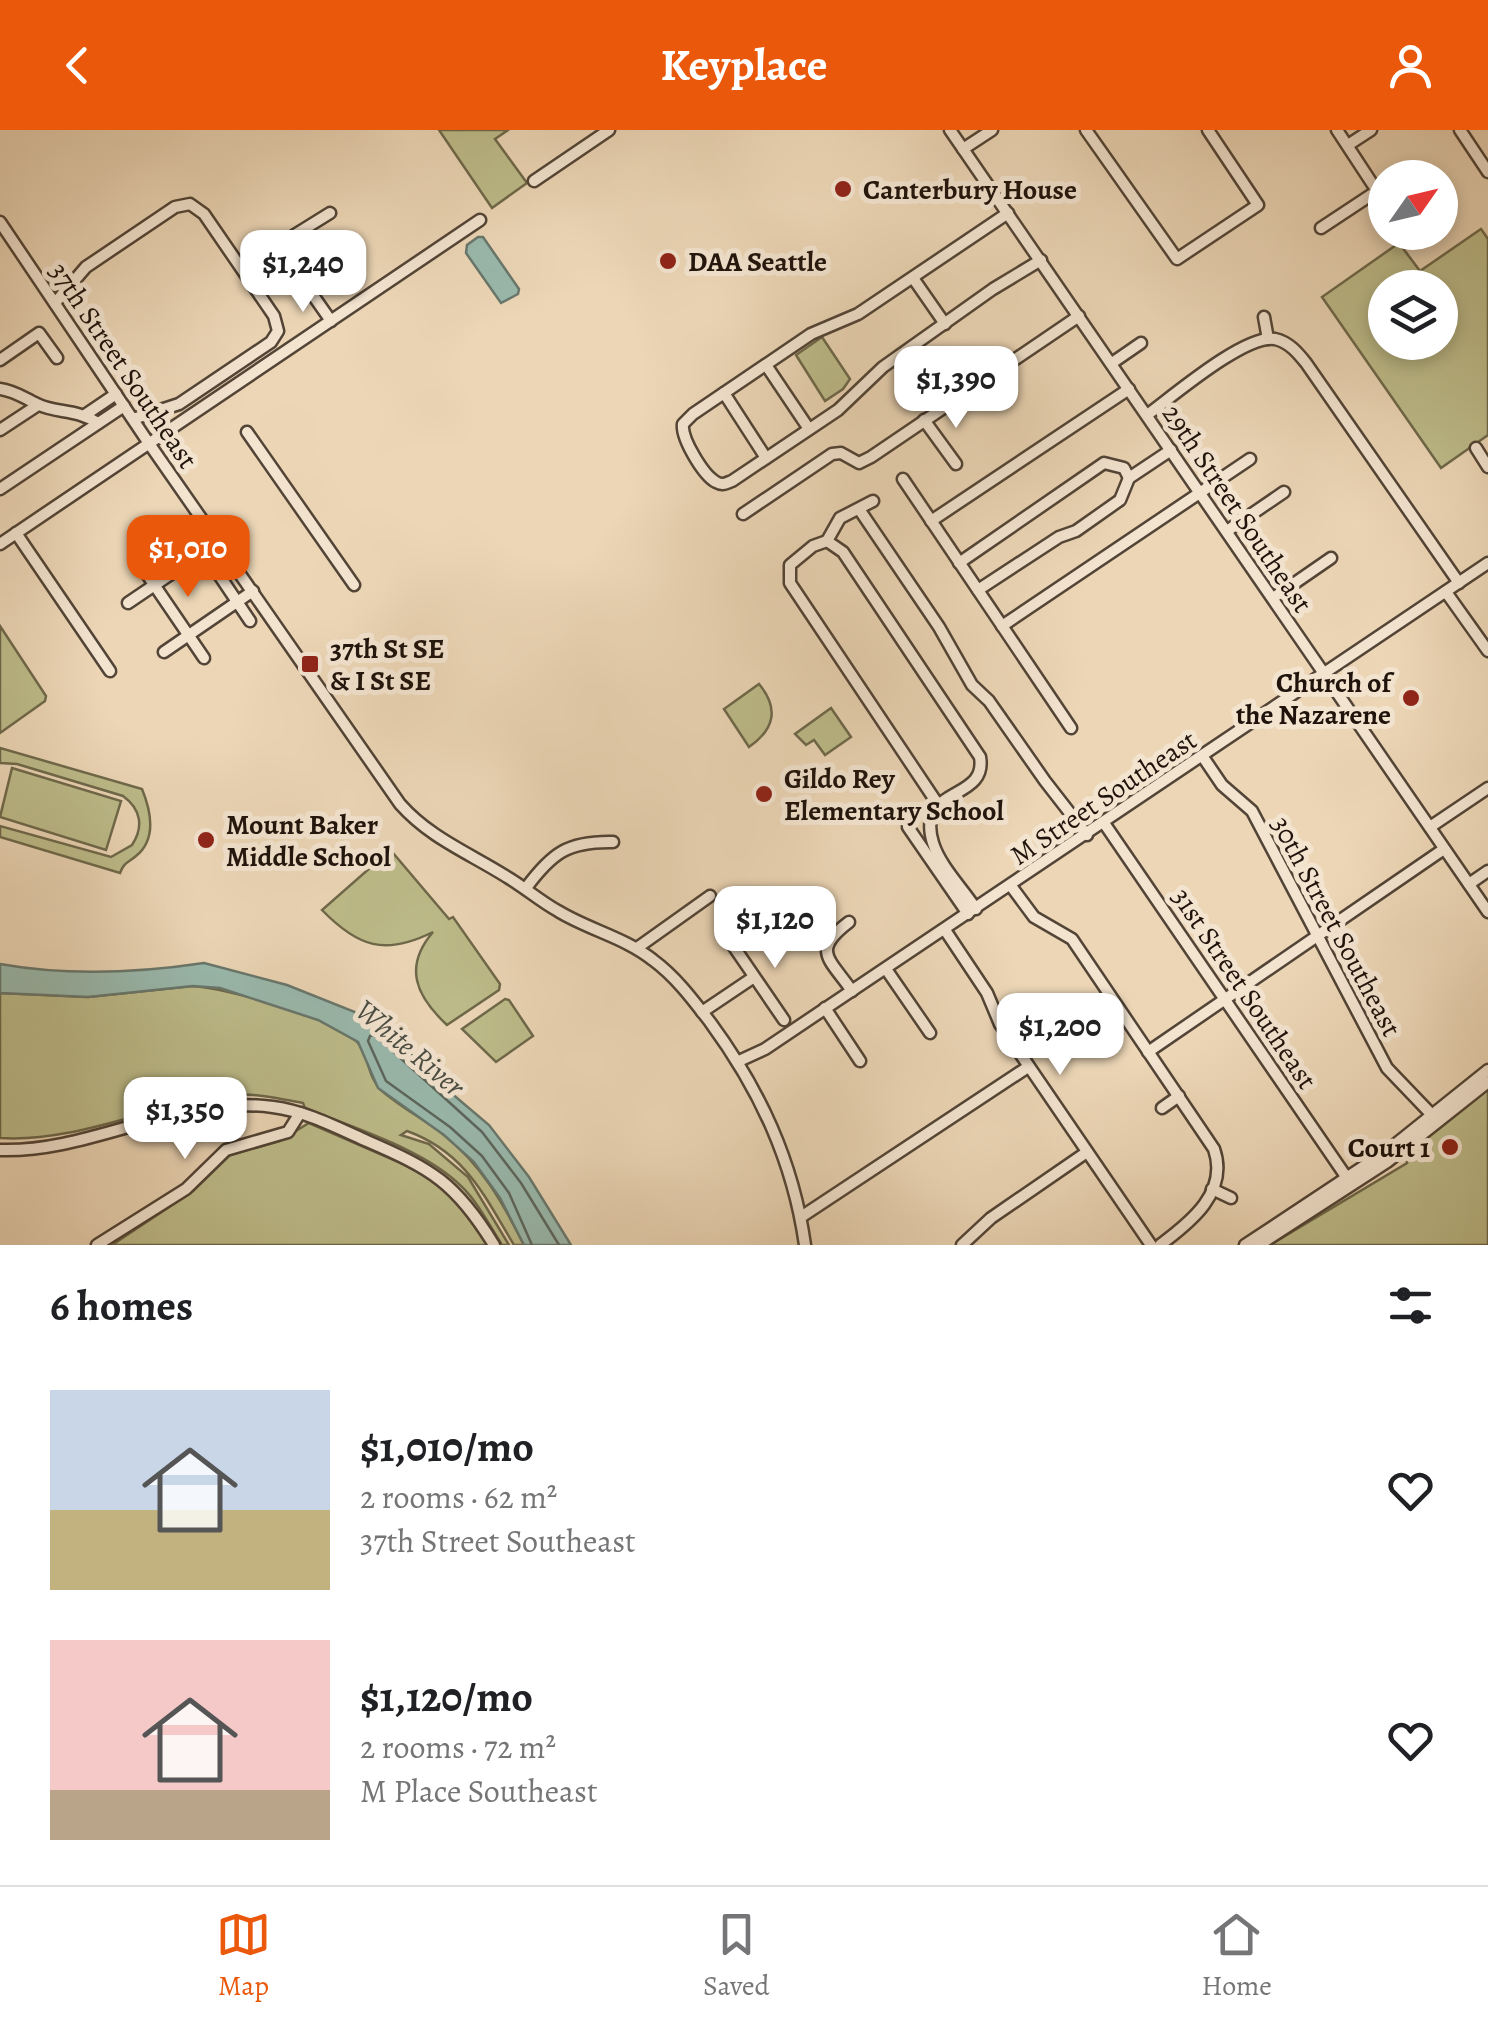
<!DOCTYPE html>
<html lang="en">
<head>
<meta charset="utf-8">
<style>
  body { margin:0; font-family:Alegreya,serif; background:#f6f6f6; color:#202124; height:100vh; display:flex; flex-direction:column; font-size:38px; white-space:nowrap }
  * { box-sizing:border-box; margin:0 }
  p { font-size:32px; color:#757577 }
  .icon { flex:none; width:55px; height:55px; fill:none; stroke:currentColor; stroke-width:2; stroke-linecap:round; stroke-linejoin:round }
  .map { position:relative; height:1115px; overflow:hidden }
  .panel { display:flex; flex-direction:column; background:#fff; flex:1 }
  .panel>* { flex:none }
  .needle { width:65px; rotate:56deg }
  .buttons { position:absolute; left:1368px; top:30px; display:grid; gap:20px }
  .buttons a { display:grid; place-items:center; width:90px; height:90px; border-radius:50%; background:#fff; box-shadow:0 5px 15px #0003; font-size:50px }
  .price { position:absolute; translate:-50% -85px; padding:0 22px; border-radius:20px; background:#fff; color:#222; font-size:32px; line-height:65px; filter:drop-shadow(0 2px 5px #0008) }
  .price::after { content:''; position:absolute; left:50%; top:60px; width:30px; height:22px; margin-left:-15px; background:inherit; clip-path:polygon(0 0,100% 0,50% 100%) }
  .price.on { background:#ea580c; color:#fff }
  ul { padding:0; list-style:none }
  li { display:flex; align-items:center; gap:30px; height:250px; padding:0 50px }
  li span { display:grid; place-items:center; flex:none; width:280px; height:200px; border-radius:0px; color:#555 }
  li>.icon { margin-inline-start:auto }
  span .icon { width:120px; height:120px; fill:#fffc; stroke-width:1 }
  li b { font-size:42px }
  h2 { display:flex; justify-content:space-between; align-items:center; height:120px; padding:0 50px; font-size:42px }
  header { display:flex; justify-content:space-between; align-items:center; height:130px; padding:0 50px; background:#ea580c; color:#fff; font-size:45px; font-weight:700 }
  .tab-bar { display:flex; justify-content:space-around; align-items:center; height:140px; border-top:2px solid #e0e0e0; background:#fff; font-size:28px; color:#757577 }
  .tab-bar a { display:grid; justify-items:center; gap:5px }
  .tab-bar .on { color:#ea580c }
  .map>svg:first-child { display:block }
  .green { fill:#bdbc8a; stroke:#6e684a; stroke-width:2.5; fill-rule:evenodd }
  .water { fill:#99b9ad; stroke:#68776c; stroke-width:2.5 }
  .lines { fill:none; stroke-linecap:round; stroke-linejoin:round }
  .shore { stroke:#5c665c; stroke-width:2.5 }
  .minor-casing { stroke:#524436; stroke-width:15 }
  .minor { stroke:#f3e4d0; stroke-width:10 }
  .poi-dot { fill:#8f2418; stroke:#f3e4d0; stroke-width:4 }
  .labels { text-anchor:middle; stroke-width:10; stroke-linejoin:round; paint-order:stroke }
  .poi-label { font-size:28px; font-weight:bold; fill:#1f130b; stroke:#f3e4d0; text-anchor:start }
  .street-label { font-size:28px; fill:#1f130b; stroke:#f3e4d0 }
  .water-label { font-size:30px; font-style:italic; fill:#4a4d44; stroke:#f3e4d0 }
</style>
</head>
<body>
<header><svg class="icon" aria-label="back" viewBox="0 0 24 24"><path d="M15 5l-7 7 7 7"/></svg>Keyplace<svg class="icon" aria-label="person" viewBox="0 0 24 24"><circle cx="12" cy="8" r="4"/><path d="M4 21q1-7 8-7t8 7"/></svg></header>
<div class="map">
<svg width="1488" height="1115" viewBox="0 0 1488 1115">
  <rect width="100%" height="100%" fill="#ecd6b6"/>
  <filter id="stains"><feTurbulence type="fractalNoise" baseFrequency=".002" numOctaves="4"/><feColorMatrix values="0 0 0 0 .2 0 0 0 0 .09 0 0 0 0 .02 0 0 0 .5 -.17"/></filter>
  <radialGradient id="worn" r=".72"><stop offset=".6" stop-color="#630" stop-opacity="0"/><stop offset="1" stop-color="#630" stop-opacity=".3"/></radialGradient>
  <g class="green">
    <path d="M439,0h69l-13,9 32,44 -35,25z"/>
    <path d="M1481,99l7,10v196l-47,33 -119,-171 77,-54 21,28zM1385,158h55v54h-55z"/>
    <path d="M822,207l28,42 -7,10 -18,12 -29,-46z"/>
    <path d="M0,496l46,70 -1,5 -45,32z"/>
    <path d="M759,554c20,24 16,45 -10,63l-25,-38z"/>
    <path d="M831,578l20,29 -26,18 -11,-15 -8,5 -11,-11z"/>
    <path d="M0,618l142,41c9,22 15,50 -6,67 -8,7 -12,6 -16,17l-120,-36v-11l111,31 21,-12c12,-18 9,-36 -9,-49l-106,-32 -17,-1z"/>
    <path d="M12,638l109,33 -15,49 -106,-33z"/>
    <path d="M387,723h6l56,66 4,-2 47,67 -1,6 -52,35c-31,-29 -44,-58 -14,-93 -48,24 -75,15 -111,-22z"/>
    <path d="M193,856c33,2 143,32 165,57 11,13 10,35 23,47 19,17 43,29 63,45 37,29 59,68 80,110h-10c-30,-50 -49,-93 -107,-114l-6,4 28,9 39,33 41,68h-7c-13,-20 -24,-43 -41,-59 -37,-37 -108,-58 -156,-78l-2,-5c-22,-4 -46,-10 -68,-8 -79,7 -155,48 -235,43v-145l88,4z"/>
    <path d="M505,869l4,1 24,36 -37,26 -34,-33z"/>
    <path d="M1488,958v157h-218l137,-82 -1,-9z"/>
    <path d="M309,993l94,41 45,25 40,56h-376l81,-54 37,-36 49,-14z"/>
  </g>
  <g class="water">
    <path d="M478,107h5l36,52 -1,5 -17,9 -35,-50 1,-8z"/>
    <path d="M204,833l83,22 78,31 25,17 47,48 52,44 40,52 42,68h-47l-24,-47 -26,-36 -30,-27 -66,-47 -20,-46 -40,-22 -98,-32 -27,-2 -105,11 -88,-4v-29c67,12 137,9 204,-1z"/>
  </g>
  <g class="lines">
    <path class="shore" d="M532,1115l-23,-52 -27,-37 -32,-29 -64,-46 -18,-40 2,-5 5,-1 107,97 39,51 38,62"/>
    <defs>
      <g id="minor">
        <path d="M950,0l538,782"/>
        <path d="M1086,0l91,129 81,-54 -50,-75"/>
        <path d="M1337,0l40,61 8,3"/>
        <path d="M1460,0l28,42"/>
        <path d="M1348,15l23,-15"/>
        <path d="M963,19l29,-19"/>
        <path d="M534,51l75,-51"/>
        <path d="M330,83l-37,23 -7,11 3,14 42,60"/>
        <path d="M1008,83l-150,101 -47,20 -118,80 -10,10c-2,14 20,51 33,58 7,4 10,1 16,-1l106,-71 45,-43 110,-78 48,-29"/>
        <path d="M0,92l148,220 252,362c30,34 69,49 107,73 17,10 33,24 51,34 31,19 66,26 95,49 23,17 40,40 57,62 50,68 83,139 95,223"/>
        <path d="M1321,98l56,-37"/>
        <path d="M913,148l32,46"/>
        <path d="M55,173l31,-36 89,-60 15,-3 14,10 70,102 4,15 -7,11 -92,62 -46,15"/>
        <path d="M1264,187l4,22"/>
        <path d="M0,230l39,-27 18,25"/>
        <path d="M1112,233l29,-20"/>
        <path d="M766,235l43,64"/>
        <path d="M0,259c15,2 24,9 37,15 21,10 37,4 61,19"/>
        <path d="M724,263l42,65"/>
        <path d="M85,285l31,-21"/>
        <path d="M1147,285c26,-19 98,-81 128,-76 14,3 23,14 31,24l153,220"/>
        <path d="M924,290l32,44"/>
        <path d="M0,300l38,-25"/>
        <path d="M247,302l107,153"/>
        <path d="M1476,318l12,19"/>
        <path d="M903,349l168,249"/>
        <path d="M0,359l124,-83"/>
        <path d="M859,379l80,118 33,58 17,16 56,80 42,54"/>
        <path d="M743,384l89,-60 9,-1 18,10 12,-6 208,-141"/>
        <path d="M931,391l198,-132"/>
        <path d="M189,400l61,91"/>
        <path d="M1227,401l57,-39"/>
        <path d="M16,403l94,138"/>
        <path d="M827,411l13,-23 33,-17"/>
        <path d="M0,414l480,-324"/>
        <path d="M959,433l145,-100 20,5 5,10"/>
        <path d="M140,434l64,94"/>
        <path d="M978,460l81,-53 17,-6 44,-31 9,-22 42,-28"/>
        <path d="M1446,462l42,59"/>
        <path d="M1273,468l58,-40"/>
        <path d="M128,473l90,-61"/>
        <path d="M1002,496l248,-167"/>
        <path d="M164,522l89,-61"/>
        <path d="M1203,627l19,28 30,26 135,257 45,47"/>
        <path d="M937,673l-147,-220v-18l23,-19 14,-5 16,11 137,205c8,45 -65,28 -47,86 7,23 30,46 43,66"/>
        <path d="M1104,693l243,355"/>
        <path d="M908,697l60,87"/>
        <path d="M1430,697l58,-39"/>
        <path d="M1469,754l19,-13"/>
        <path d="M1011,756l23,31 38,22 142,210c15,43 -23,73 -54,96"/>
        <path d="M526,758c26,-35 42,-47 87,-46"/>
        <path d="M849,792c-38,29 -20,36 3,69"/>
        <path d="M945,800l42,63 13,31 151,221"/>
        <path d="M732,814l52,76"/>
        <path d="M637,818l73,-52"/>
        <path d="M886,839l44,64"/>
        <path d="M825,878l35,53"/>
        <path d="M702,882l52,-35"/>
        <path d="M1100,887l17,-11"/>
        <path d="M1148,922l296,-203"/>
        <path d="M739,931l26,-12 723,-486"/>
        <path d="M1162,978l17,-12"/>
        <path d="M0,1020c92,3 179,-56 273,-43 32,4 63,20 94,34 65,28 89,42 127,104"/>
        <path d="M1212,1059l19,9"/>
        <path d="M801,1087l227,-150"/>
        <path d="M97,1115l89,-56 40,-39 62,-18 12,-19"/>
        <path d="M962,1115l29,-27 96,-66"/>
        <path d="M1245,1115l142,-94 101,-81"/>
        <path d="M1259,1115l128,-83 101,-80"/>
      </g>
    </defs>
    <use href="#minor" class="minor-casing"/>
    <use href="#minor" class="minor"/>
  </g>
  <g class="poi-dot">
    <circle cx="843" cy="59" r="10"/>
    <circle cx="668" cy="131" r="10"/>
    <rect x="300" y="524" width="20" height="20" rx="5"/>
    <circle cx="1411" cy="568" r="10"/>
    <circle cx="764" cy="664" r="10"/>
    <circle cx="206" cy="710" r="10"/>
    <circle cx="1450" cy="1017" r="10"/>
  </g>
  <g class="labels">
    <g class="poi-label">
      <text x="863" y="69">Canterbury House</text>
      <text x="688" y="141">DAA Seattle</text>
      <text x="330" y="528">37th St SE<tspan x="330" dy="32">&amp; I St SE</tspan></text>
      <text x="1391" y="562" text-anchor="end">Church of<tspan x="1391" dy="32">the Nazarene</tspan></text>
      <text x="784" y="658">Gildo Rey<tspan x="784" dy="32">Elementary School</tspan></text>
      <text x="226" y="704">Mount Baker<tspan x="226" dy="32">Middle School</tspan></text>
      <text x="1430" y="1027" text-anchor="end">Court 1</text>
    </g>
    <g class="street-label">
      <text transform="translate(124 235) rotate(56)" y="10">37th Street Southeast</text>
      <text transform="translate(1238 378) rotate(56)" y="10">29th Street Southeast</text>
      <text transform="translate(1103 667) rotate(-34)" y="10">M Street Southeast</text>
      <text transform="translate(1337 796) rotate(62)" y="10">30th Street Southeast</text>
      <text transform="translate(1245 858) rotate(56)" y="10">31st Street Southeast</text>
    </g>
    <g class="water-label">
      <text transform="translate(410 918) rotate(40)" y="10">White River</text>
    </g>
  </g>
  <rect width="100%" height="100%" filter="url(#stains)"/>
  <rect width="100%" height="100%" fill="url(#worn)"/>
</svg>
<div class="buttons">
<a><svg class="needle" viewBox="-14 -14 28 28"><path d="M0-13l5 13h-10z" fill="#e53935"/><path d="M0 13l5-13h-10z" fill="#757577"/></svg></a>
<a><svg class="icon" aria-label="layers" viewBox="0 0 24 24"><path d="M12 4l9 5-9 5-9-5zM3 14l9 5 9-5"/></svg></a>
</div>
<b class="price" style="left:303px;top:185px">$1,240</b>
<b class="price" style="left:956px;top:301px">$1,390</b>
<b class="price on" style="left:188px;top:470px">$1,010</b>
<b class="price" style="left:775px;top:841px">$1,120</b>
<b class="price" style="left:1060px;top:948px">$1,200</b>
<b class="price" style="left:185px;top:1032px">$1,350</b>
</div>
<section class="panel">
<h2>6 homes<svg class="icon" aria-label="filters" viewBox="0 0 24 24"><path d="M4 7h16M4 17h16"/><circle cx="9" cy="7" r="2"/><circle cx="15" cy="17" r="2"/></svg></h2>
<ul>
<li><span style="background:linear-gradient(#c9d6e8 60%,#c2b280 0)"><svg class="icon" aria-label="home" viewBox="0 0 24 24"><path d="M3 11l9-7 9 7M6 9v11h12V9"/></svg></span><div><b>$1,010/mo</b><p>2 rooms · 62 m²</p><p>37th Street Southeast</p></div><svg class="icon" aria-label="heart" viewBox="0 0 24 24"><path d="M12 20l-8-8c-3-5 5-10 8-4 3-6 11-1 8 4z"/></svg></li>
<li><span style="background:linear-gradient(#f6c9c9 75%,#b9a48a 0)"><svg class="icon" aria-label="home" viewBox="0 0 24 24"><path d="M3 11l9-7 9 7M6 9v11h12V9"/></svg></span><div><b>$1,120/mo</b><p>2 rooms · 72 m²</p><p>M Place Southeast</p></div><svg class="icon" aria-label="heart" viewBox="0 0 24 24"><path d="M12 20l-8-8c-3-5 5-10 8-4 3-6 11-1 8 4z"/></svg></li>
</ul>
</section>
<nav class="tab-bar">
<a class="on"><svg class="icon" aria-label="map" viewBox="0 0 24 24"><path d="M3 6l6-2 6 2 6-2v14l-6 2-6-2-6 2zM9 4v14M15 6v14"/></svg>Map</a>
<a><svg class="icon" aria-label="saved" viewBox="0 0 24 24"><path d="M7 4h10v16l-5-4-5 4z"/></svg>Saved</a>
<a><svg class="icon" aria-label="home" viewBox="0 0 24 24"><path d="M3 11l9-7 9 7M6 9v11h12V9"/></svg>Home</a>
</nav>
</body>
</html>
